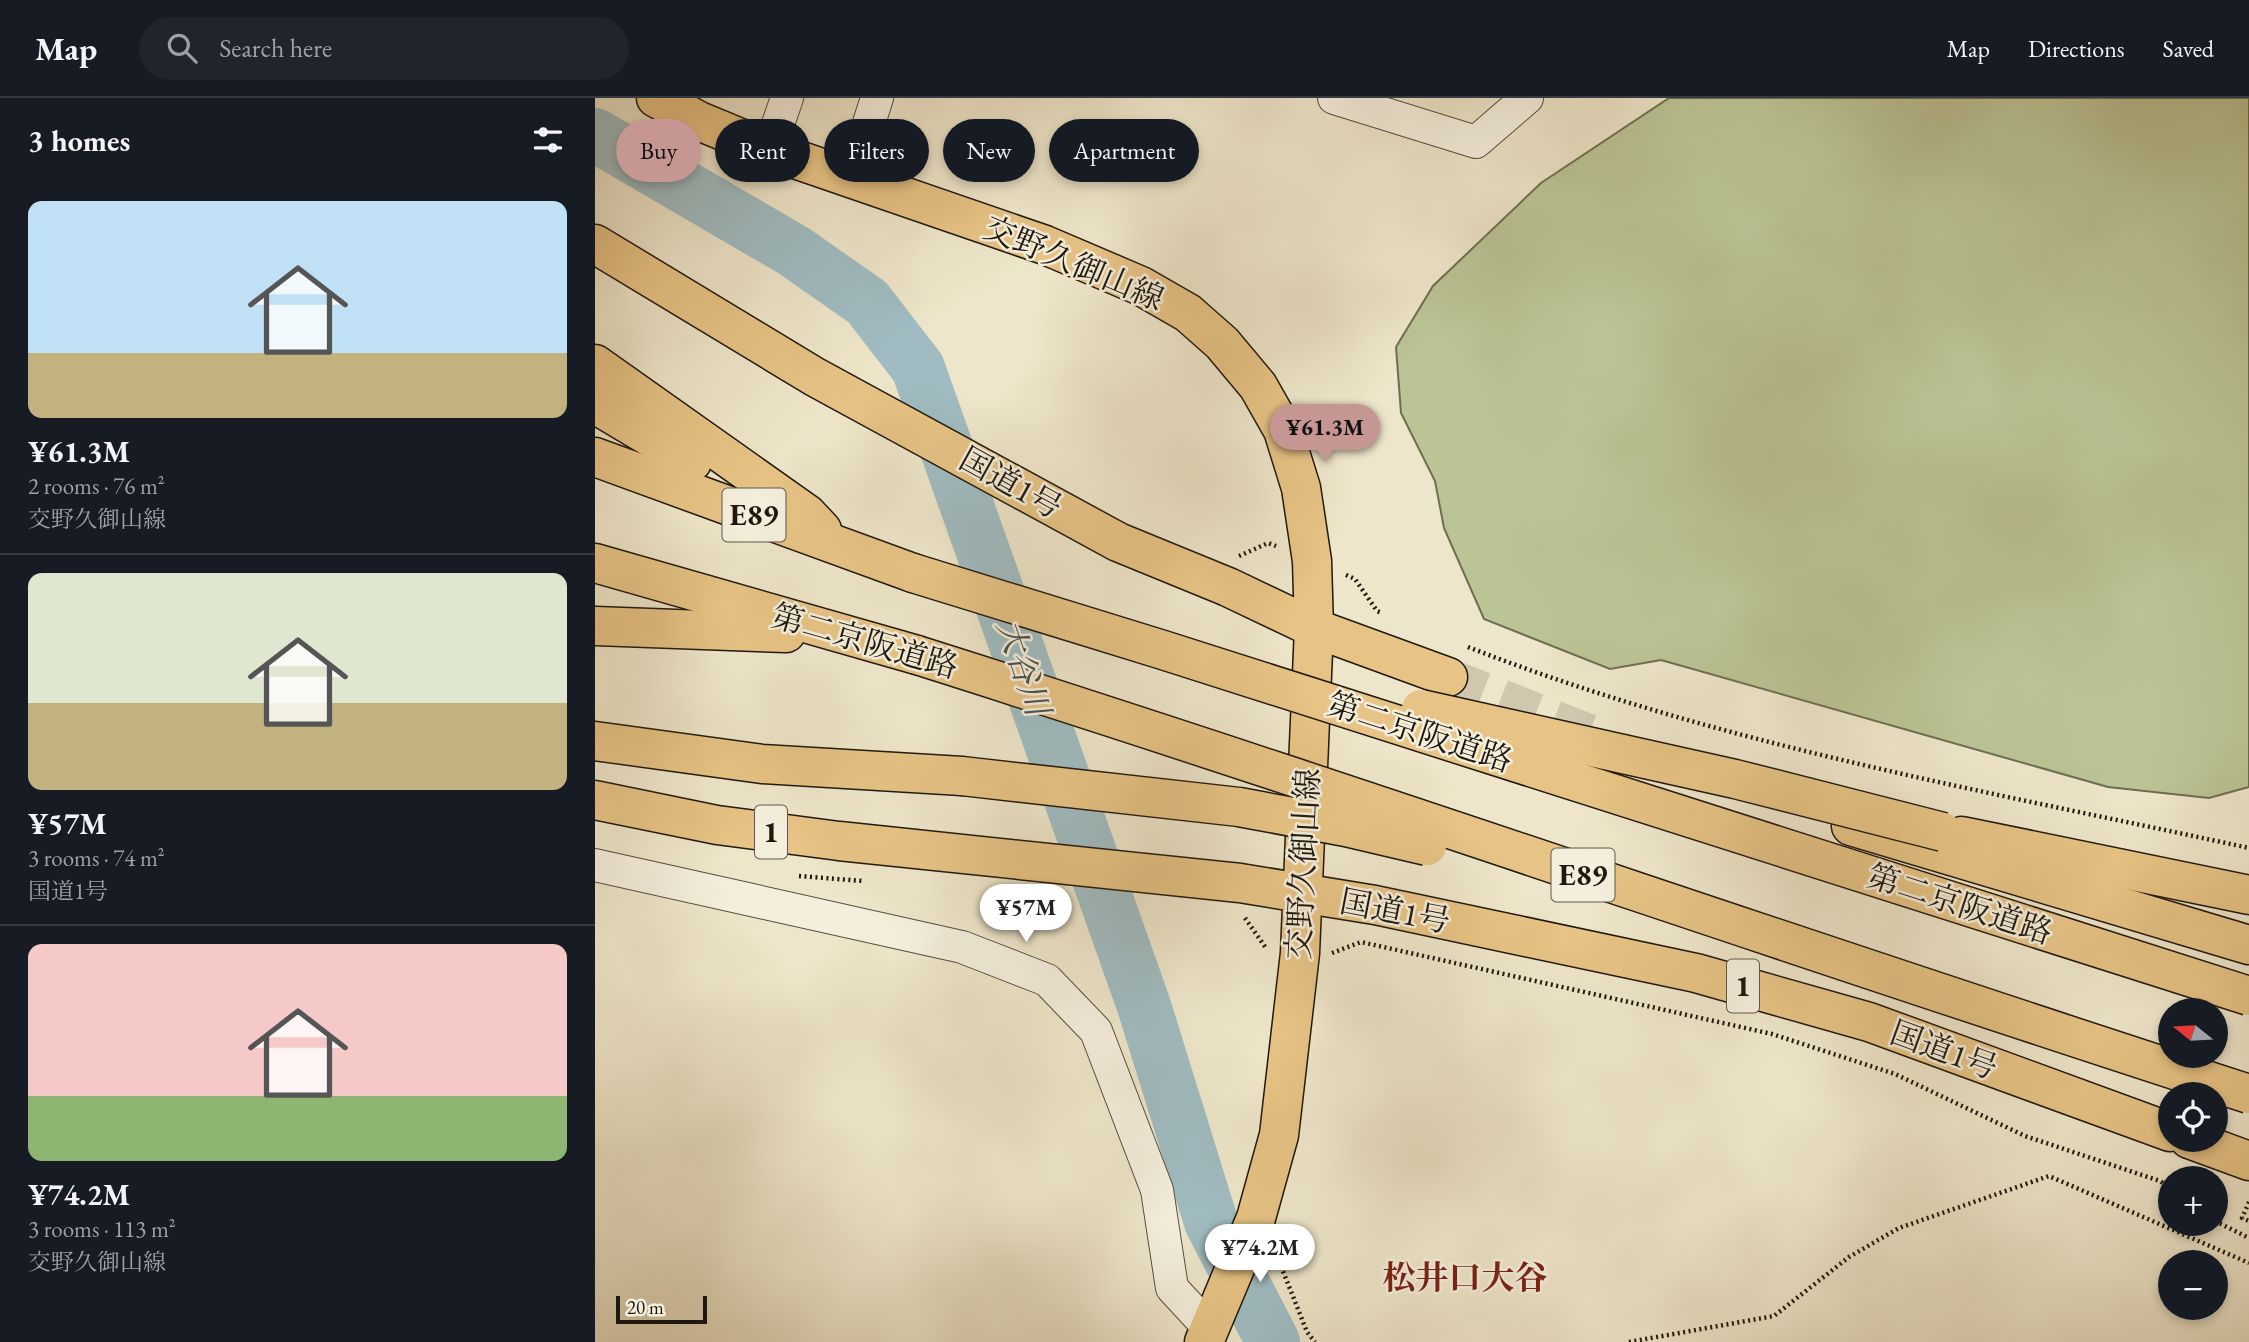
<!DOCTYPE html>
<html lang="en">
<head>
<meta charset="utf-8">
<style>
  body { margin:0; font-family:"EB Garamond","Noto Serif JP",serif; background:#20242c; color:#f1f3f6; height:100vh; display:flex; flex-direction:column; font-size:26px; white-space:nowrap }
  * { box-sizing:border-box; margin:0 }
  p { font-size:23px; color:#9ea1a6 }
  .icon { flex:none; width:38px; height:38px; fill:none; stroke:currentColor; stroke-width:2; stroke-linecap:round; stroke-linejoin:round }
  .map { position:relative; flex:1; overflow:hidden }
  .side { display:flex; flex-direction:column; background:#171b24; width:595px }
  .side>* { flex:none }
  .hud { position:absolute; left:21px; top:21px; width:665px; height:63px; display:flex; gap:14px }
  .needle { width:46px; rotate:288deg }
  .controls { position:absolute; left:1563px; top:900px; display:grid; gap:14px }
  .controls a { display:grid; place-items:center; width:70px; height:70px; border-radius:50%; background:#171b24; box-shadow:0 4px 10px #0003; font-size:35px }
  .scale { position:absolute; left:21px; bottom:18px; width:91px; box-sizing:border-box; padding-left:7px; border:4px solid #1f180e; border-top:0; font-size:19px; line-height:24px; white-space:nowrap; color:#1f180e; -webkit-text-stroke:5px #f4efdd; paint-order:stroke }
  .price { position:absolute; translate:-50% -60px; padding:0 16px; border-radius:24px; background:#fff; color:#222; font-size:23px; line-height:46px; filter:drop-shadow(0 2px 4px #0008) }
  .price::after { content:''; position:absolute; left:50%; top:42px; width:21px; height:16px; margin-left:-10px; background:inherit; clip-path:polygon(0 0,100% 0,50% 100%) }
  .price.active { background:#c59692; color:#111 }
  ul { padding:0; list-style:none }
  li { display:grid; align-content:center; gap:14px; height:371px; padding:0 28px }
  li+li { border-top:2px solid #363941 }
  li span { display:grid; place-items:center; height:217px; border-radius:14px; color:#555 }
  li>.icon { margin-inline-start:auto }
  span .icon { width:126px; height:126px; fill:#fffc; stroke-width:1 }
  li b { font-size:30px }
  h2 { display:flex; justify-content:space-between; align-items:center; height:84px; padding:0 28px; font-size:30px }
  .chip { padding:0 24px; border-radius:32px; background:#171b24; box-shadow:0 4px 10px #0003; font-size:24px; line-height:63px }
  .chip.active { background:#c59692; color:#111 }
  header { display:flex; align-items:center; gap:42px; box-sizing:border-box; height:98px; padding:0 35px; background:#171b24; border-bottom:2px solid #363941 }
  header strong { font-size:33px }
  nav { display:flex; gap:38px; margin-inline-start:auto; font-size:24px }
  .search { width:490px; height:63px; background:#20242c; display:flex; align-items:center; gap:18px; box-sizing:border-box; padding:0 24px; border-radius:38px; color:#9ea1a6; font-size:26px }
  main { display:flex; flex:1; min-height:0 }
  .map>svg:first-child { display:block }
  .green { fill:#bbc495; stroke:#6d6e52; stroke-width:2 }
  .lines { fill:none; stroke-linecap:round; stroke-linejoin:round }
  .river { stroke:#a0bcc2; stroke-width:54 }
  .highway-tunnel { stroke:#cfc7ae; stroke-width:38; stroke-dasharray:38 19; stroke-linecap:butt }
  .minor-casing { stroke:#534c3d; stroke-width:34 }
  .major-casing { stroke:#1f180e; stroke-width:41 }
  .highway-casing { stroke:#1f180e; stroke-width:41 }
  .path { stroke:#1f180e; stroke-width:4.5; stroke-dasharray:2 3.5; stroke-linecap:butt }
  .minor { stroke:#f4efdd; stroke-width:32 }
  .major { stroke:#e7c385; stroke-width:38 }
  .highway { stroke:#e7c385; stroke-width:38 }
  .highway-bridge-casing { stroke:#1f180e; stroke-width:41; stroke-linecap:butt }
  .highway-bridge { stroke:#e7c385; stroke-width:38 }
  .labels { text-anchor:middle; stroke-width:5; stroke-linejoin:round; paint-order:stroke }
  .shield { fill:#f4efdd; stroke:#5f584c; stroke-width:2 }
  .shield-label { font-size:30px; font-weight:bold; fill:#1f180e }
  .street-label { font-size:32px; fill:#1f180e; stroke:#f4efdd }
  .water-label { font-size:33px; font-style:italic; fill:#4c514d; stroke:#f4efdd }
  .neighbourhood-label { font-size:33px; font-weight:bold; fill:#7a1f14; stroke:#f4efdd }
</style>
</head>
<body>
<header>
<strong>Map</strong>
<div class="search"><svg class="icon" aria-label="search" viewBox="0 0 24 24"><circle cx="10" cy="10" r="6"/><path d="M15 15l6 6"/></svg>Search here</div>
<nav><a>Map</a><a>Directions</a><a>Saved</a></nav>
</header>
<main>
<section class="side">
<h2>3 homes<svg class="icon" aria-label="filters" viewBox="0 0 24 24"><path d="M4 7h16M4 17h16"/><circle cx="9" cy="7" r="2"/><circle cx="15" cy="17" r="2"/></svg></h2>
<ul>
<li><span style="background:linear-gradient(#bfe0f5 70%,#c2b280 0)"><svg class="icon" aria-label="home" viewBox="0 0 24 24"><path d="M3 11l9-7 9 7M6 9v11h12V9"/></svg></span><div><b>¥61.3M</b><p>2 rooms · 76 m²</p><p>交野久御山線</p></div></li>
<li><span style="background:linear-gradient(#dfe7d0 60%,#c2b280 0)"><svg class="icon" aria-label="home" viewBox="0 0 24 24"><path d="M3 11l9-7 9 7M6 9v11h12V9"/></svg></span><div><b>¥57M</b><p>3 rooms · 74 m²</p><p>国道1号</p></div></li>
<li><span style="background:linear-gradient(#f6c9c9 70%,#8fb573 0)"><svg class="icon" aria-label="home" viewBox="0 0 24 24"><path d="M3 11l9-7 9 7M6 9v11h12V9"/></svg></span><div><b>¥74.2M</b><p>3 rooms · 113 m²</p><p>交野久御山線</p></div></li>
</ul>
</section>
<div class="map">
<svg width="1654" height="1244" viewBox="0 0 1654 1244">
  <rect width="100%" height="100%" fill="#eee6ca"/>
  <filter id="stains"><feTurbulence type="fractalNoise" baseFrequency=".00286" numOctaves="4"/><feColorMatrix values="0 0 0 0 .2 0 0 0 0 .09 0 0 0 0 .02 0 0 0 .5 -.17"/></filter>
  <radialGradient id="worn" r=".72"><stop offset=".6" stop-color="#630" stop-opacity="0"/><stop offset="1" stop-color="#630" stop-opacity=".3"/></radialGradient>
  <path class="green" d="M1074,0h580v689l-40,11 -101,-11 -447,-127 -51,9 -126,-50 -40,-91 -9,-47 -34,-68 -5,-66 37,-61 108,-103z"/>
  <g class="lines">
    <path class="river" d="M0,37l199,116 73,51 51,66 226,638 67,216 62,120"/>
    <path class="highway-tunnel" d="M853,579l151,60"/>
    <defs>
      <g id="minor">
        <path d="M739,0l142,44 51,-44"/>
        <path d="M174,52l18,-52"/>
        <path d="M256,81l26,-81"/>
        <path d="M0,767l367,82 85,33 49,51 61,159 15,98 37,40"/>
      </g>
      <path id="major" d="M61,0l43,23 70,29 276,95 96,41 47,27 34,30 36,43 25,44 18,58 11,73 2,67 -14,325 -21,182 -23,83 -52,124"/>
      <g id="highway">
        <path d="M0,146l220,133 303,165 110,45 86,41 134,49"/>
        <path d="M0,266l212,150 15,16"/>
        <path d="M0,306l97,58"/>
        <path d="M0,359l318,116"/>
        <path d="M0,465l322,92"/>
        <path d="M0,528l191,7"/>
        <path d="M0,643l167,23 200,12"/>
        <path d="M0,702l122,25 122,16 401,42 135,22 321,68 173,49 301,110"/>
        <path d="M1256,728l398,119"/>
        <path d="M1367,738l287,59"/>
        <path d="M1594,1041l60,22"/>
      </g>
    </defs>
    <use href="#minor" class="minor-casing"/>
    <use href="#major" class="major-casing"/>
    <use href="#highway" class="highway-casing"/>
    <g class="path">
      <path d="M644,458l29,-13 8,3"/>
      <path d="M751,477l9,4 22,32 5,2"/>
      <path d="M873,549c251,98 519,144 781,201"/>
      <path d="M204,778l64,5"/>
      <path d="M650,820l21,30"/>
      <path d="M737,855l29,-11 411,92 123,40 130,62 135,45 10,7"/>
      <path d="M1654,1104l-7,16 7,3"/>
      <path d="M1620,1123l34,17"/>
      <path d="M682,1158l30,76 8,10"/>
      <path d="M1034,1244l145,-26 75,-59 50,-29 150,-52 200,87"/>
    </g>
    <use href="#minor" class="minor"/>
    <use href="#major" class="major"/>
    <use href="#highway" class="highway"/>
    <defs>
      <g id="highway-bridge">
        <path d="M318,475l250,77 1086,346"/>
        <path d="M322,557c446,141 887,296 1332,439"/>
        <path d="M826,611l314,70 208,53"/>
        <path d="M367,678l277,31 107,20 81,19"/>
      </g>
    </defs>
    <use href="#highway-bridge" class="highway-bridge-casing"/>
    <use href="#highway-bridge" class="highway-bridge"/>
  </g>
  <g class="labels">
    <g class="shield">
      <rect x="127.5" y="390.5" width="63" height="53" rx="5"/>
      <rect x="160" y="707.5" width="32" height="53" rx="5"/>
      <rect x="956.5" y="750.5" width="63" height="53" rx="5"/>
      <rect x="1132" y="861.5" width="32" height="53" rx="5"/>
    </g>
    <g class="shield-label">
      <text x="159" y="427">E89</text>
      <text x="176" y="744">1</text>
      <text x="988" y="787">E89</text>
      <text x="1148" y="898">1</text>
    </g>
    <g class="street-label">
      <text transform="translate(479 165) rotate(23)" y="11">交野久御山線</text>
      <text transform="translate(416 385) rotate(29)" y="11">国道1号</text>
      <text transform="translate(270 543) rotate(16)" y="11">第二京阪道路</text>
      <text transform="translate(825 634) rotate(18)" y="11">第二京阪道路</text>
      <text transform="translate(708 766) rotate(-87)" y="11">交野久御山線</text>
      <text transform="translate(1365 806) rotate(18)" y="11">第二京阪道路</text>
      <text transform="translate(800 813) rotate(11)" y="11">国道1号</text>
      <text transform="translate(1349 952) rotate(20)" y="11">国道1号</text>
    </g>
    <g class="water-label">
      <text transform="translate(429 569) rotate(71)" y="12">大谷川</text>
    </g>
    <g class="neighbourhood-label">
      <text x="870" y="1191">松井口大谷</text>
    </g>
  </g>
  <rect width="100%" height="100%" filter="url(#stains)"/>
  <rect width="100%" height="100%" fill="url(#worn)"/>
</svg>
<div class="controls">
<a><svg class="needle" viewBox="-14 -14 28 28"><path d="M0-13l5 13h-10z" fill="#e53935"/><path d="M0 13l5-13h-10z" fill="#9ea1a6"/></svg></a>
<a><svg class="icon" aria-label="locate" viewBox="0 0 24 24"><circle cx="12" cy="12" r="6"/><path d="M12 2v4M12 18v4M2 12h4M18 12h4"/></svg></a>
<a>+</a>
<a>−</a>
</div>
<div class="scale">20 m</div>
<b class="price active" style="left:730px;top:366px">¥61.3M</b>
<b class="price" style="left:431px;top:846px">¥57M</b>
<b class="price" style="left:665px;top:1186px">¥74.2M</b>
<div class="hud">
<a class="chip active">Buy</a>
<a class="chip">Rent</a>
<a class="chip">Filters</a>
<a class="chip">New</a>
<a class="chip">Apartment</a>
</div>
</div>
</main>
</body>
</html>
